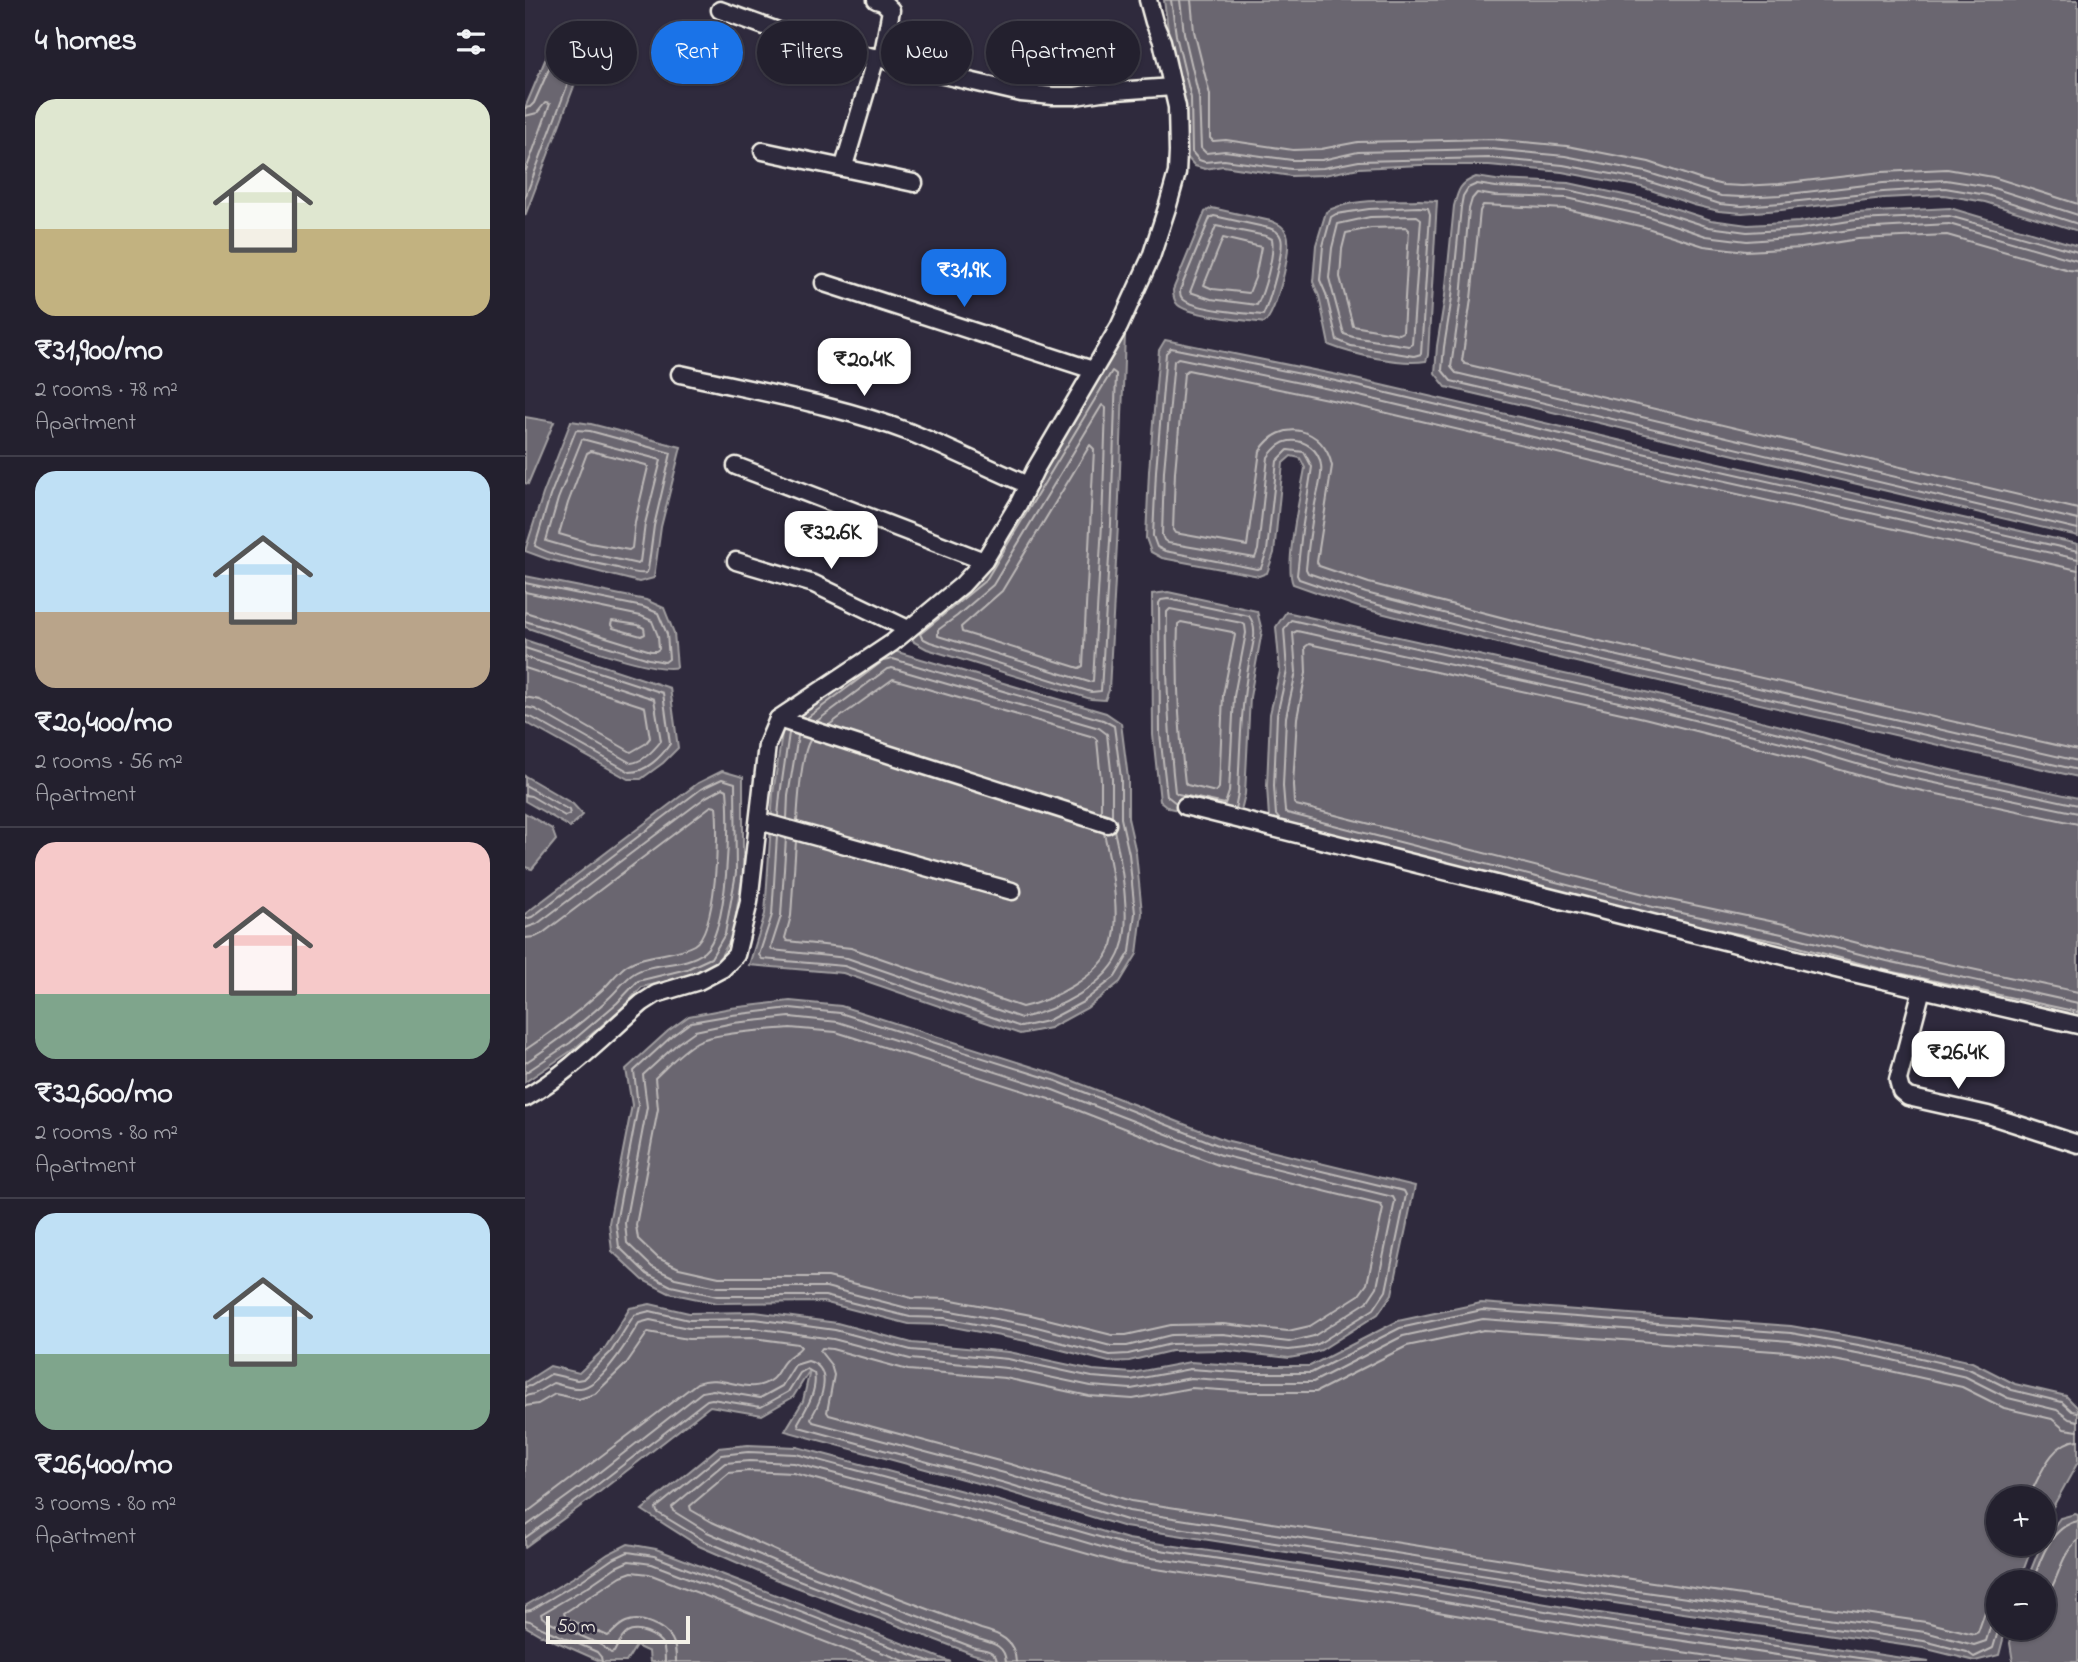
<!DOCTYPE html>
<html lang="en">
<head>
<meta charset="utf-8">
<style>
  body { margin:0; font-family:"Indie Flower",sans-serif; background:#2f2d3a; color:#f1f3f6; height:100vh; display:flex; flex-direction:column; font-size:26px; white-space:nowrap }
  * { box-sizing:border-box; margin:0 }
  p { font-size:23px; color:#a3a3aa }
  .icon { flex:none; width:38px; height:38px; fill:none; stroke:currentColor; stroke-width:2; stroke-linecap:round; stroke-linejoin:round }
  .map { position:relative; flex:1; overflow:hidden }
  .details { display:flex; flex-direction:column; background:#23202e; width:525px }
  .details>* { flex:none }
  .guide { position:absolute; left:21px; top:21px; width:665px; height:63px; display:flex; gap:14px }
  .buttons { position:absolute; left:1461px; top:1486px; display:grid; gap:14px }
  .buttons a { display:grid; place-items:center; width:70px; height:70px; border-radius:50%; background:#23202e; box-shadow:0 2px 5px #0004,0 0 0 2px #403e4a; font-size:35px }
  .scale { position:absolute; left:21px; bottom:18px; width:144px; box-sizing:border-box; padding-left:7px; border:4px solid #f4f1e8; border-top:0; font-size:19px; line-height:24px; white-space:nowrap; color:#f4f1e8; -webkit-text-stroke:5px #2f2a3d; paint-order:stroke }
  .price { position:absolute; translate:-50% -60px; padding:0 16px; border-radius:14px; background:#fff; color:#222; font-size:23px; line-height:46px; filter:drop-shadow(0 2px 4px #0008) }
  .price::after { content:''; position:absolute; left:50%; top:42px; width:21px; height:16px; margin-left:-10px; background:inherit; clip-path:polygon(0 0,100% 0,50% 100%) }
  .price.on { background:#1a73e8; color:#fff }
  ul { padding:0; list-style:none }
  li { display:grid; align-content:center; gap:14px; height:371px; padding:0 35px }
  li+li { border-top:2px solid #403e4a }
  li span { display:grid; place-items:center; height:217px; border-radius:21px; color:#555 }
  li>.icon { margin-inline-start:auto }
  span .icon { width:126px; height:126px; fill:#fffc; stroke-width:1 }
  li b { font-size:30px }
  h2 { display:flex; justify-content:space-between; align-items:center; height:84px; padding:0 35px; font-size:30px }
  .pill { padding:0 24px; border-radius:32px; background:#23202e; box-shadow:0 2px 5px #0004,0 0 0 2px #403e4a; font-size:24px; line-height:63px }
  .pill.on { background:#1a73e8; color:#fff }
  main { display:flex; flex:1; min-height:0 }
  .map>svg:first-child { display:block }
  .water { fill:#6a6670; stroke:#a19ea0; stroke-width:2 }
  .lines { fill:none; stroke-linecap:round; stroke-linejoin:round }
  .shore { stroke:#bdb9b8; stroke-width:2 }
  .street-casing { stroke:#f4f1e8; stroke-width:21 }
  .street { stroke:#2f2a3d; stroke-width:16 }
</style>
</head>
<body>
<main>
<section class="details">
<h2>4 homes<svg class="icon" aria-label="filters" viewBox="0 0 24 24"><path d="M4 7h16M4 17h16"/><circle cx="9" cy="7" r="2"/><circle cx="15" cy="17" r="2"/></svg></h2>
<ul>
<li><span style="background:linear-gradient(#dfe7d0 60%,#c2b280 0)"><svg class="icon" aria-label="home" viewBox="0 0 24 24"><path d="M3 11l9-7 9 7M6 9v11h12V9"/></svg></span><div><b>₹31,900/mo</b><p>2 rooms · 78 m²</p><p>Apartment</p></div></li>
<li><span style="background:linear-gradient(#bfe0f5 65%,#b9a48a 0)"><svg class="icon" aria-label="home" viewBox="0 0 24 24"><path d="M3 11l9-7 9 7M6 9v11h12V9"/></svg></span><div><b>₹20,400/mo</b><p>2 rooms · 56 m²</p><p>Apartment</p></div></li>
<li><span style="background:linear-gradient(#f6c9c9 70%,#7fa58c 0)"><svg class="icon" aria-label="home" viewBox="0 0 24 24"><path d="M3 11l9-7 9 7M6 9v11h12V9"/></svg></span><div><b>₹32,600/mo</b><p>2 rooms · 80 m²</p><p>Apartment</p></div></li>
<li><span style="background:linear-gradient(#bfe0f5 65%,#7fa58c 0)"><svg class="icon" aria-label="home" viewBox="0 0 24 24"><path d="M3 11l9-7 9 7M6 9v11h12V9"/></svg></span><div><b>₹26,400/mo</b><p>3 rooms · 80 m²</p><p>Apartment</p></div></li>
</ul>
</section>
<div class="map">
<svg width="1553" height="1662" viewBox="0 0 1553 1662">
  <rect width="100%" height="100%" fill="#2f2a3d"/>
  <filter id="ink" filterUnits="userSpaceOnUse"><feTurbulence type="fractalNoise" baseFrequency=".0143" numOctaves="2"/><feDisplacementMap in="SourceGraphic" scale="14" xChannelSelector="R" yChannelSelector="G"/><feConvolveMatrix kernelMatrix="1 2 1 2 8 2 1 2 1" color-interpolation-filters="sRGB"/></filter>
  <g filter="url(#ink)">
    <g class="water">
      <path d="M639,0h914v231l-93,-29 -41,-7 -60,3 -103,12 -39,3 -23,-2 -25,-6 -52,-18 -80,-15 -73,-7h-68l-62,3 -35,7 -33,1 -68,-10 -18,3 -10,-3 -9,-10 -2,-57 -15,-62z"/>
      <path d="M28,41l30,16 -1,8 -57,151v-108z"/>
      <path d="M951,177l20,3 73,3 83,18 59,19 37,5 51,-3 56,-9 95,-5 128,38v290l-632,-149 -11,-14 2,-27 8,-50 9,-90c4,-16 6,-23 22,-29z"/>
      <path d="M894,200l18,1 -9,154 -2,6c-26,4 -72,-6 -97,-16l-10,-49 -6,-14 3,-37 10,-33c22,-14 67,-11 93,-12z"/>
      <path d="M687,208l59,13c7,3 13,5 16,13 6,14 -11,80 -23,89 -18,-3 -73,-7 -86,-18 -4,-4 -5,-10 -5,-15l32,-78z"/>
      <path d="M600,334l-7,191 -9,165 -4,10 -14,-1 -164,-50 -13,-7 -3,-7 37,-31 95,-133z"/>
      <path d="M640,340l173,35 293,68 447,101v233l-537,-123 -180,-46 -68,-24c-9,-19 8,-92 12,-116l-5,-10 -9,-2 -8,7 -9,90 -7,20 -8,3 -97,-18 -11,-6 -5,-14 3,-67 10,-121z"/>
      <path d="M0,417l29,5 -26,62 -3,-1z"/>
      <path d="M46,421l20,3 90,23 -20,80 -7,51 -15,4 -92,-23 -22,-8 18,-57z"/>
      <path d="M0,576l121,24 18,8 10,25 3,34c-20,8 -125,-31 -152,-40z"/>
      <path d="M643,592l89,19 5,20 -12,66 -5,97 -7,29 -69,-15 -9,-7 -7,-66 -1,-141z"/>
      <path d="M761,612l364,81 143,36 98,28 187,41v221l-195,-42 -606,-150 -8,-9 -2,-32 3,-72 10,-43 -4,-44z"/>
      <path d="M0,640l145,48 8,60 -15,15 -22,16h-13l-103,-57z"/>
      <path d="M369,651l212,62 15,10 7,55v40l8,35 6,60 -5,41 -17,28 -33,26 -37,20 -30,6 -177,-61 -94,-8 16,-51 8,-120 10,-67 98,-73z"/>
      <path d="M197,771l21,6v97l-11,63 -16,27 -27,12 -47,11 -20,21 -48,41 -49,33v-168l173,-131z"/>
      <path d="M0,776l48,28 10,11 -13,12 -45,-26z"/>
      <path d="M0,813l27,16 4,11 -24,29 -7,-2z"/>
      <path d="M265,1001l51,5 217,69 167,65 190,46 -23,108 -14,20 -57,36 -15,5 -17,3 -67,-8 -51,1 -42,10 -20,1 -83,-21 -83,-16 -34,-1 -86,-22 -106,1 -48,-10 -26,-13 -31,-29 -3,-28 23,-118 -6,-36 42,-38 21,-15 42,-8z"/>
      <path d="M956,1303l310,23 92,16 89,20 43,22 51,12 12,12v54l-34,61v-25h-45v46h34l-14,38h-20v46h7l-7,27 -24,6 -52,-13 -302,-44 -496,-77 -122,-37 -218,-59 18,-30 7,-31 -17,27 -31,18 -52,-9 -117,91 -68,50v-165l25,-16 29,7 26,-25 25,-40 20,-4 39,9 66,-1 82,11 75,20 97,9 84,18 39,3 58,-11 60,4h60l88,-45z"/>
      <path d="M223,1445l49,2 203,54 128,38 291,43 174,30 336,50h-927l-29,-8 -198,-75 -76,-33 -57,-36 76,-62z"/>
      <path d="M1550,1514l3,1v147h-65l-3,-19 4,-15h30v-46h-18l15,-37 3,-1v-4l16,-22z"/>
      <path d="M103,1544l28,5 295,113h-301l-1,-10 -13,-6 -10,16h-24l-63,-28 -14,-8v-20l54,-32 29,-20z"/>
    </g>
    <g class="lines">
      <g class="shore">
        <path d="M646,0l5,35 15,63 1,54 7,8 6,2 19,-2 67,9 32,-1 36,-7 130,-3 74,7 81,15 76,24 22,2 39,-3 102,-11 62,-4 42,7 91,29"/>
        <path d="M655,0l4,33 15,64 2,51 5,5 19,-2 67,9h30l36,-8 132,-3 75,7 81,16 75,24 21,1 38,-2 103,-12 63,-3 44,7 88,28"/>
        <path d="M666,0l3,31 16,64v43l3,3 13,-1 67,10 28,-1 37,-7 133,-3 76,7 82,16 53,18 21,5 19,1 37,-2 103,-12 65,-3 46,8 85,27"/>
        <path d="M0,108l5,-1 4,-4 22,-50h4l14,8 1,4 -50,133"/>
        <path d="M0,116l12,-3 8,-10 5,1 -25,69"/>
        <path d="M894,207l9,1 2,6 -9,140 -7,2 -63,-10 -14,-6 -11,-46 -6,-14 3,-34 8,-29 5,-3 33,-5z"/>
        <path d="M689,216l55,12c6,2 10,4 12,10 4,12 -12,65 -18,77 -16,-1 -67,-6 -79,-15 -4,-3 -4,-6 -4,-10l30,-72z"/>
        <path d="M892,216l4,3 -9,125 -3,2 -56,-9 -9,-3 -15,-56 3,-30 6,-24 32,-7z"/>
        <path d="M691,226l50,10 6,3c3,15 -8,53 -15,66l-46,-6 -21,-7z"/>
        <path d="M881,227l3,3 -6,102 -4,2 -46,-8 -13,-49 2,-28 4,-16 25,-5z"/>
        <path d="M698,238l38,9 -6,31 -6,15 -36,-4 -9,-4z"/>
        <path d="M1553,252l-129,-36 -93,4 -57,9 -52,3 -38,-5 -59,-19 -82,-18 -72,-3 -19,-3 -9,4 -5,8 -2,11 -9,90 -8,50 -2,23 9,11 627,148"/>
        <path d="M1553,261l-129,-37 -92,5 -57,8 -53,4 -41,-5 -59,-20 -80,-18 -72,-2 -18,-3 -5,6 -3,10 -8,89 -10,69 5,6 622,147"/>
        <path d="M1553,271l-9,-1 -122,-35 -89,4 -56,9 -56,3 -42,-5 -60,-19 -78,-18 -83,-4 -3,6 -9,88 -9,62 3,3 613,145"/>
        <path d="M587,371l4,3 -5,150 -10,167 -10,1 -161,-50 -8,-4 -2,-4 66,-54z"/>
        <path d="M577,405l4,3 -4,116 -9,157 -4,1 -151,-46v-6l19,-14 36,-31z"/>
        <path d="M51,430l14,1 81,22 -17,73 -6,44 -2,3c-11,2 -22,-4 -33,-6 -25,-6 -55,-8 -78,-21l15,-50z"/>
        <path d="M57,439l79,21 -16,64 -5,38 -2,2 -50,-11 -42,-12 12,-42z"/>
        <path d="M565,445l4,4 -11,217 -4,2 -117,-36 -1,-5 41,-36z"/>
        <path d="M66,451l55,14 2,2 -13,55 -3,26 -3,2 -39,-7 -31,-9 9,-31 19,-50z"/>
        <path d="M1553,551l-449,-101 -293,-69 -165,-33 -5,5 -10,118 -3,65 4,11 8,4 92,18 4,-1 6,-17 10,-90 11,-11 16,2 8,15 -10,63 -5,45 2,4 64,22 179,46 536,123"/>
        <path d="M1553,559l-451,-100 -293,-69 -156,-32 -4,3 -10,110 -2,64 2,5 4,3 87,15 3,-8 10,-93c5,-7 13,-15 21,-16 16,-2 30,9 32,24 2,12 -4,27 -6,39 -4,22 -7,43 -9,65l2,4 58,20 178,46 534,122"/>
        <path d="M1553,570l-453,-101 -293,-69 -144,-30 -4,3 -9,99 -2,58 2,3 72,13 13,-95c21,-34 64,-24 72,15l-15,96 2,4 50,17 178,46 531,121"/>
        <path d="M0,583l118,24 15,6 9,21 2,25 -4,3 -16,-3 -124,-38"/>
        <path d="M0,592l116,24 11,5 6,15 1,13 -3,2h-5l-126,-39"/>
        <path d="M645,609l72,14 3,2 1,8 -12,63 -5,96 -4,12 -47,-10 -3,-2c-7,-60 -9,-120 -8,-180z"/>
        <path d="M87,621l26,4 6,3 1,6 -4,2 -28,-8 -2,-3z"/>
        <path d="M656,622l51,10 3,3 -12,60 -4,93 -3,4 -29,-7 -2,-2c-6,-53 -9,-106 -7,-159z"/>
        <path d="M0,648l138,45 7,51c-9,13 -24,28 -40,28l-99,-55 -6,-1"/>
        <path d="M0,657l129,42 7,42c-7,9 -18,21 -30,22l-96,-54 -10,-2"/>
        <path d="M0,668l120,39 5,31 -5,6 -14,8 -91,-52 -15,-3"/>
        <path d="M292,721l70,-52 5,-1 207,60 8,6 5,45v37"/>
        <path d="M304,725l64,-46 201,58 3,3 4,40v32"/>
        <path d="M0,785l44,25 1,4 -5,2 -34,-20 -6,-1"/>
        <path d="M651,803l-9,-7 -7,-62 -1,-131 2,-3 7,-1 81,17c10,13 3,32 0,47 -8,43 -9,86 -11,130l-3,16"/>
        <path d="M1553,813l-191,-40 -98,-29 -143,-36 -349,-77 -4,2 3,39 -10,45 -3,69 2,25 2,2 366,94 129,27 105,27 191,42"/>
        <path d="M253,816l2,-21 9,-62"/>
        <path d="M262,819l1,-23 10,-60"/>
        <path d="M755,820l-4,-5 -2,-29 3,-71 10,-44 -3,-42 7,-9 357,80 143,36 98,28 189,41"/>
        <path d="M272,822c1,-17 4,-71 14,-83"/>
        <path d="M1553,824l-193,-41 -99,-29 -142,-36 -335,-74 -4,3 1,26 -9,45 -4,67 1,18 2,2 360,92 128,27 105,27 189,41"/>
        <path d="M252,836l-5,79 -13,40 3,4 82,7 177,61 26,-6 36,-19 32,-25 15,-25 5,-39 -6,-59 -8,-36v-40l-7,-52 -11,-6 -210,-61 -10,2 -76,57"/>
        <path d="M261,838l-5,78 -10,31 1,3 75,8 174,60c34,-7 88,-33 100,-69 11,-29 0,-89 -7,-119"/>
        <path d="M271,841l-5,75 -6,22 2,3 64,7 171,59c29,-6 79,-31 90,-62 9,-30 -1,-82 -8,-112"/>
        <path d="M0,919l7,-2 169,-128 21,-10 13,4 1,90 -11,61 -14,24 -24,11 -49,12 -21,22 -47,40 -45,30"/>
        <path d="M0,928l12,-4 169,-127 17,-9 4,2c3,32 2,141 -23,162 -18,15 -54,10 -71,22 -9,6 -15,16 -23,23 -26,25 -55,46 -85,66"/>
        <path d="M1189,929l66,13 105,28 193,42"/>
        <path d="M0,938l10,-1 8,-4 168,-127 5,1c3,25 1,125 -22,138 -20,11 -48,8 -67,20 -10,7 -17,18 -26,26 -24,22 -49,41 -76,59"/>
        <path d="M265,1008l50,5 216,68 167,66 181,44 2,4 -20,96 -12,18 -56,35 -13,4 -16,2 -67,-7 -51,1 -43,10 -18,1 -82,-21 -84,-16 -34,-1 -85,-21h-108l-46,-10 -24,-12 -28,-27 -3,-24 22,-117 -4,-35 38,-35 19,-14 41,-7z"/>
        <path d="M265,1017l48,5 215,68 168,65 172,42 2,4 -18,86 -10,15 -53,34 -25,6 -66,-8 -52,1 -44,11h-16l-82,-21 -84,-15 -34,-1 -85,-22h-108l-43,-9 -23,-11 -25,-24 -2,-20 22,-116 -4,-32 35,-32 17,-12 38,-8z"/>
        <path d="M265,1028l46,4 213,67 169,66 163,40 2,4 -16,75 -8,11 -49,31 -22,5 -65,-7 -52,1 -45,10h-14l-81,-20 -84,-16 -35,-1 -84,-21h-109l-40,-9 -21,-10 -20,-19 -2,-14 22,-116 -3,-31c13,-12 26,-27 42,-36 16,-9 72,-12 93,-14z"/>
        <path d="M0,1387l6,-1 20,-12 26,6 6,-1 28,-27 23,-37 16,-4 39,9 66,-1 80,11 76,20 97,9 84,18 39,3 59,-11 59,4h62l89,-45 82,-18 309,23 90,16 88,20 43,21 50,12 10,9 6,1"/>
        <path d="M0,1396l9,-2 19,-11c8,2 19,6 27,5 21,-1 49,-49 59,-65l11,-3 38,8h66l79,11 77,20 97,9 84,18 40,3 60,-11 58,4h64l90,-46 80,-17 307,22 89,16 87,20 42,21 49,12 12,9 9,2"/>
        <path d="M0,1406l13,-2 17,-10 24,5 16,-5 31,-30 22,-32 40,7 65,-1 45,6 3,3c-4,6 -11,7 -16,14 -5,5 -7,13 -13,18 -23,19 -49,-7 -75,4l-172,131"/>
        <path d="M1503,1498c12,-21 22,-56 50,-58"/>
        <path d="M0,1527l58,-42 119,-93 11,-2 47,8 22,-12 13,-21 13,-4c27,7 13,40 3,57l2,4 195,52 121,37 495,78 301,43 49,13 12,-4 6,-20 7,-7"/>
        <path d="M0,1538l63,-46 119,-92 5,-1 49,8 27,-15 12,-19 7,-4 7,4c4,17 -8,36 -16,50l1,4 206,56 122,37 495,77 302,44 43,11 7,5 19,-9 6,-20"/>
        <path d="M1508,1582c7,-24 19,-56 45,-61"/>
        <path d="M1519,1600c15,-18 15,-44 34,-60"/>
        <path d="M1474,1603l-14,9 -7,20 -4,2 -48,-12 -301,-44 -494,-77 -121,-37 -181,-49 -2,-3 7,-37 -3,-10 -11,-14 2,-3 10,1 76,21 97,8 84,18 44,3 58,-11 58,4h67l91,-46 77,-16 304,22 89,16 85,19 42,21 48,11 12,10 14,2"/>
        <path d="M0,1611l6,-1 51,-30 29,-20 17,-8 26,4 277,106"/>
        <path d="M0,1620l5,1 12,7 55,24 4,5 1,5"/>
        <path d="M140,1662c0,-6 0,-12 -2,-17 -6,-10 -25,-18 -36,-12 -6,4 -9,12 -13,19l-3,1 -10,-8 -55,-25 -4,-3 -1,-3 46,-27 29,-20 13,-6 23,3 255,98"/>
        <path d="M151,1662c0,-8 0,-16 -4,-23 -8,-13 -31,-23 -46,-17 -8,3 -12,10 -18,14l-42,-18 -2,-5 57,-37 11,-4 17,2 228,88"/>
        <path d="M472,1662c-1,-12 -13,-12 -22,-14l-197,-76 -75,-32 -43,-26 -3,-2 -1,-4 65,-53 27,-3 48,2 202,54 129,37 291,44 174,30 294,43"/>
        <path d="M481,1662c-1,-17 -14,-19 -28,-23l-197,-75 -74,-32 -34,-21 -1,-4 53,-44 24,-2 45,2 202,53 129,38 291,43 174,30 234,35"/>
        <path d="M491,1662c-1,-22 -16,-28 -35,-33l-196,-74 -73,-33 -21,-12 -1,-4 39,-33 20,-2 44,2 200,54 130,37 292,44 173,30 161,24"/>
      </g>
      <defs>
        <g id="street">
          <path d="M351,0l7,2 8,8 -8,43 3,7 10,4 125,29 32,3h23l25,-4 72,-5"/>
          <path d="M195,10l83,30 83,20"/>
          <path d="M238,151l151,32"/>
          <path d="M319,166l32,-109"/>
          <path d="M299,283l269,87"/>
          <path d="M155,374c74,17 159,31 229,58 40,16 79,36 119,53"/>
          <path d="M211,466l248,95"/>
          <path d="M211,561l78,23 94,45"/>
          <path d="M253,719l329,105"/>
          <path d="M660,806l655,164 238,55"/>
          <path d="M234,821l253,70"/>
          <path d="M1397,989l-24,91 3,11 7,6 80,18 90,29"/>
          <path d="M0,1098c44,-25 80,-63 117,-95l14,-9 43,-13 23,-12 14,-14 13,-53 18,-157 11,-26 114,-76 70,-58 22,-24 35,-58 16,-33 84,-143 32,-70 17,-52 9,-32 1,-21 -1,-45 -15,-66 -8,-19 -6,-22"/>
        </g>
      </defs>
      <use href="#street" class="street-casing"/>
      <use href="#street" class="street"/>
    </g>
  </g>
</svg>
<div class="buttons">
<a>+</a>
<a>−</a>
</div>
<div class="scale">50 m</div>
<b class="price on" style="left:439px;top:309px">₹31.9K</b>
<b class="price" style="left:339px;top:398px">₹20.4K</b>
<b class="price" style="left:306px;top:571px">₹32.6K</b>
<b class="price" style="left:1433px;top:1091px">₹26.4K</b>
<div class="guide">
<a class="pill">Buy</a>
<a class="pill on">Rent</a>
<a class="pill">Filters</a>
<a class="pill">New</a>
<a class="pill">Apartment</a>
</div>
</div>
</main>
</body>
</html>
